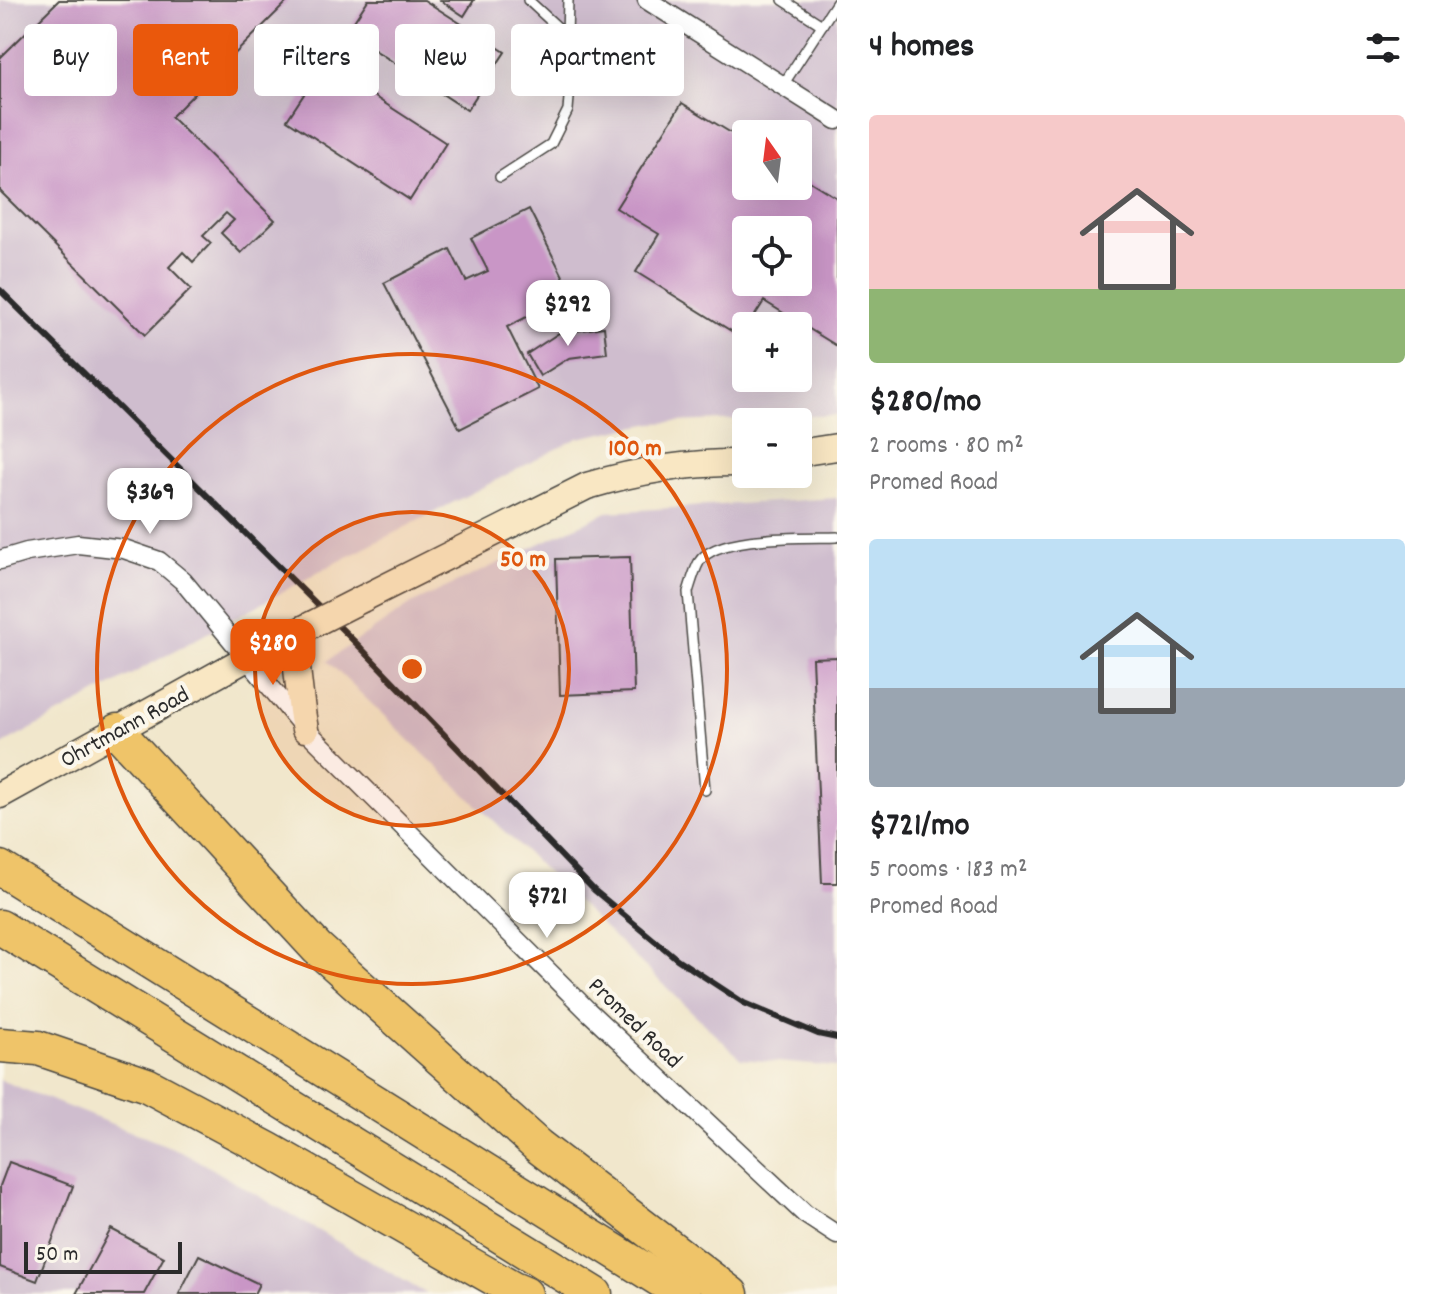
<!DOCTYPE html>
<html lang="en">
<head>
<meta charset="utf-8">
<style>
  body { margin:0; font-family:Dekko,sans-serif; background:#f6f6f6; color:#202124; height:100vh; display:flex; flex-direction:column; font-size:30px; white-space:nowrap }
  * { box-sizing:border-box; margin:0 }
  p { font-size:26px; color:#757577 }
  .icon { flex:none; width:44px; height:44px; fill:none; stroke:currentColor; stroke-width:2; stroke-linecap:round; stroke-linejoin:round }
  .map { position:relative; flex:1; overflow:hidden }
  .drawer { display:flex; flex-direction:column; background:#fff; width:600px }
  .drawer>* { flex:none }
  .banner { position:absolute; left:24px; top:24px; width:692px; height:72px; display:flex; gap:16px }
  .needle { width:52px; rotate:346deg }
  .controls { position:absolute; left:732px; top:120px; display:grid; gap:16px }
  .controls a { display:grid; place-items:center; width:80px; height:80px; border-radius:8px; background:#fff; box-shadow:0 8px 32px #0002; font-size:40px }
  .scale { position:absolute; left:24px; bottom:20px; width:158px; box-sizing:border-box; padding-left:8px; border:4px solid #2b2b2b; border-top:0; font-size:22px; line-height:28px; white-space:nowrap; color:#2b2b2b; -webkit-text-stroke:6px #fbf7ec; paint-order:stroke }
  .price { position:absolute; translate:-50% -68px; padding:0 18px; border-radius:16px; background:#fff; color:#222; font-size:26px; line-height:52px; filter:drop-shadow(0 2px 4px #0008) }
  .price::after { content:''; position:absolute; left:50%; top:48px; width:24px; height:18px; margin-left:-12px; background:inherit; clip-path:polygon(0 0,100% 0,50% 100%) }
  .price.current { background:#ea580c; color:#fff }
  ul { padding:0; list-style:none }
  li { display:grid; align-content:center; gap:16px; height:424px; padding:0 32px }
  li span { display:grid; place-items:center; height:248px; border-radius:8px; color:#555 }
  li>.icon { margin-inline-start:auto }
  span .icon { width:144px; height:144px; fill:#fffc; stroke-width:1 }
  li b { font-size:34px }
  h2 { display:flex; justify-content:space-between; align-items:center; height:96px; padding:0 32px; font-size:34px }
  .chip { padding:0 28px; border-radius:8px; background:#fff; box-shadow:0 8px 32px #0002; font-size:28px; line-height:72px }
  .chip.current { background:#ea580c; color:#fff }
  main { display:flex; flex:1; min-height:0 }
  .map>svg:first-child { display:block }
  .industrial { fill:#cfbdce; fill-rule:evenodd }
  .building { fill:#c996c6; fill-rule:evenodd }
  .lines { fill:none; stroke-linecap:round; stroke-linejoin:round }
  .lane-casing { stroke:#494743; stroke-width:12 }
  .street-casing { stroke:#494743; stroke-width:21 }
  .secondary-casing { stroke:#494743; stroke-width:29 }
  .highway-casing { stroke:#494743; stroke-width:37 }
  .lane { stroke:#fff; stroke-width:9 }
  .street { stroke:#fff; stroke-width:18 }
  .secondary { stroke:#f9e7c3; stroke-width:26 }
  .highway { stroke:#efc469; stroke-width:34 }
  .rail { stroke:#2b2b2b; stroke-width:6 }
  .secondary-bridge-casing { stroke:#494743; stroke-width:29; stroke-linecap:butt }
  .secondary-bridge { stroke:#f9e7c3; stroke-width:26 }
  .ring { fill:none; stroke:#df570e; stroke-width:4 }
  .labels { text-anchor:middle; stroke-width:8; stroke-linejoin:round; paint-order:stroke }
  .street-label { font-size:24px; fill:#2b2b2b; stroke:#fbf7ec }
  .centre { fill:#df570e; stroke:#fbf7ec; stroke-width:4 }
  .ring-label { font-size:24px; text-anchor:middle; font-weight:bold; fill:#df570e; stroke:#fbf7ec; stroke-width:8; stroke-linejoin:round; paint-order:stroke }
</style>
</head>
<body>
<main>
<div class="map">
<svg width="837" height="1294" viewBox="0 0 837 1294">
  <rect width="100%" height="100%" fill="#fbf7ec"/>
  <filter id="ink" filterUnits="userSpaceOnUse"><feTurbulence type="fractalNoise" baseFrequency=".0125" numOctaves="2"/><feDisplacementMap in="SourceGraphic" scale="16" xChannelSelector="R" yChannelSelector="G"/><feConvolveMatrix kernelMatrix="1 2 1 2 8 2 1 2 1" color-interpolation-filters="sRGB"/></filter>
  <filter id="wash" filterUnits="userSpaceOnUse"><feTurbulence type="fractalNoise" baseFrequency=".006" numOctaves="4" result="noise"/><feDisplacementMap in="SourceGraphic" scale="32" xChannelSelector="R" yChannelSelector="G"/><feGaussianBlur stdDeviation="1.8" result="paint"/><feColorMatrix in="noise" values="0 0 0 0 0 0 0 0 0 0 0 0 0 0 0 0 0 1.4 0 .05"/><feComposite in="paint" operator="in"/></filter>
  <g filter="url(#wash)">
    <rect width="100%" height="100%" fill="#f1e7cc"/>
    <g class="industrial">
      <path d="M0,0h837v415l-184,8 -75,15 -244,126 -334,182zM746,134h52v52h-52zM746,230h52v52h-52zM746,326h52v52h-52z"/>
      <path d="M837,498v569l-96,-8 -414,-398 86,-58 194,-91z"/>
      <path d="M0,1080l183,72 244,142h-427z"/>
    </g>
    <g id="blocks">
      <g class="building">
        <path d="M59,0h230l-118,117 104,103 -34,33 -20,-20 13,-13 -8,-7 -23,23 8,7 -18,19 -10,-10 -14,15 22,22 -46,46 -145,-144v-133z"/>
        <path d="M368,0h56l81,52 -38,58 -120,-78z"/>
        <path d="M440,0h34l-10,16z"/>
        <path d="M324,64l122,79 -36,57 -123,-80z"/>
        <path d="M682,103l64,39v44h52v-12l39,24v148l-73,-45 -16,25h-2l-5,11 -105,-65 23,-38 -43,-26zM746,230h52v52h-52z"/>
        <path d="M529,209l43,85 -65,33 31,62 -78,40 -76,-146 66,-34 16,32 22,-10 -17,-33z"/>
        <path d="M604,327l3,26 -38,5 -29,18 -13,-22 32,-21z"/>
        <path d="M630,557l4,135 -74,3 -4,-136z"/>
        <path d="M837,657v226h-15l-10,-225z"/>
        <path d="M9,1162l64,24 -36,95 -37,-14v-81z"/>
        <path d="M111,1229l53,28 -20,37h-68z"/>
        <path d="M199,1255l60,29 -5,10h-75z"/>
      </g>
    </g>
  </g>
  <g filter="url(#ink)">
    <use href="#blocks" fill-opacity="0" stroke="#494743" stroke-width="2"/>
    <g class="lines">
      <defs>
        <g id="lane">
          <path d="M528,0l39,36"/>
          <path d="M783,0l39,25"/>
          <path d="M783,85l54,-83"/>
          <path d="M500,177l51,-33 17,-34 2,-24 -3,-50 1,-36"/>
          <path d="M705,790l-17,-198c3,-9 6,-21 11,-30 17,-28 106,-24 138,-25"/>
        </g>
        <g id="street">
          <path d="M647,0l190,120"/>
          <path d="M0,560l27,-8 51,-8 46,5 35,12 24,20 122,148 283,282 217,203 32,21"/>
        </g>
        <g id="secondary">
          <path d="M798,453l39,-6"/>
          <path d="M362,599l225,-113c54,-16 102,-24 159,-23"/>
          <path d="M292,634c6,32 7,64 13,95"/>
          <path d="M0,795l247,-137 66,-34"/>
        </g>
        <g id="highway">
          <path d="M117,731l200,217 221,198 193,148"/>
          <path d="M0,868l683,426"/>
          <path d="M0,927l595,367"/>
          <path d="M0,1045l38,3 109,37 122,65 244,139 12,5"/>
        </g>
      </defs>
      <use href="#lane" class="lane-casing"/>
      <use href="#street" class="street-casing"/>
      <use href="#secondary" class="secondary-casing"/>
      <use href="#highway" class="highway-casing"/>
      <use href="#lane" class="lane"/>
      <use href="#street" class="street"/>
      <use href="#secondary" class="secondary"/>
      <use href="#highway" class="highway"/>
      <path class="rail" d="M0,290l361,358 233,242 83,69 67,44 74,31 19,4"/>
      <defs>
        <path id="secondary-bridge" d="M313,624l49,-25"/>
      </defs>
      <use href="#secondary-bridge" class="secondary-bridge-casing"/>
      <use href="#secondary-bridge" class="secondary-bridge"/>
    </g>
  </g>
  <circle cx="412" cy="669" r="157" fill="#df570e" fill-opacity=".12"/>
  <g class="ring">
    <circle cx="412" cy="669" r="157"/>
    <circle cx="412" cy="669" r="315"/>
  </g>
  <g class="labels">
    <g class="street-label">
      <text transform="translate(124 726) rotate(-29)" y="8">Ohrtmann Road</text>
      <text transform="translate(636 1022) rotate(44)" y="8">Promed Road</text>
    </g>
  </g>
  <circle cx="412" cy="669" r="12" class="centre"/>
  <g class="ring-label">
    <text x="635" y="455">100 m</text>
    <text x="523" y="566">50 m</text>
  </g>
</svg>
<div class="controls">
<a><svg class="needle" viewBox="-14 -14 28 28"><path d="M0-13l5 13h-10z" fill="#e53935"/><path d="M0 13l5-13h-10z" fill="#757577"/></svg></a>
<a><svg class="icon" aria-label="locate" viewBox="0 0 24 24"><circle cx="12" cy="12" r="6"/><path d="M12 2v4M12 18v4M2 12h4M18 12h4"/></svg></a>
<a>+</a>
<a>−</a>
</div>
<div class="scale">50 m</div>
<b class="price" style="left:568px;top:348px">$292</b>
<b class="price" style="left:150px;top:536px">$369</b>
<b class="price current" style="left:273px;top:687px">$280</b>
<b class="price" style="left:547px;top:940px">$721</b>
<div class="banner">
<a class="chip">Buy</a>
<a class="chip current">Rent</a>
<a class="chip">Filters</a>
<a class="chip">New</a>
<a class="chip">Apartment</a>
</div>
</div>
<section class="drawer">
<h2>4 homes<svg class="icon" aria-label="filters" viewBox="0 0 24 24"><path d="M4 7h16M4 17h16"/><circle cx="9" cy="7" r="2"/><circle cx="15" cy="17" r="2"/></svg></h2>
<ul>
<li><span style="background:linear-gradient(#f6c9c9 70%,#8fb573 0)"><svg class="icon" aria-label="home" viewBox="0 0 24 24"><path d="M3 11l9-7 9 7M6 9v11h12V9"/></svg></span><div><b>$280/mo</b><p>2 rooms · 80 m²</p><p>Promed Road</p></div></li>
<li><span style="background:linear-gradient(#bfe0f5 60%,#9aa5b1 0)"><svg class="icon" aria-label="home" viewBox="0 0 24 24"><path d="M3 11l9-7 9 7M6 9v11h12V9"/></svg></span><div><b>$721/mo</b><p>5 rooms · 183 m²</p><p>Promed Road</p></div></li>
</ul>
</section>
</main>
</body>
</html>
